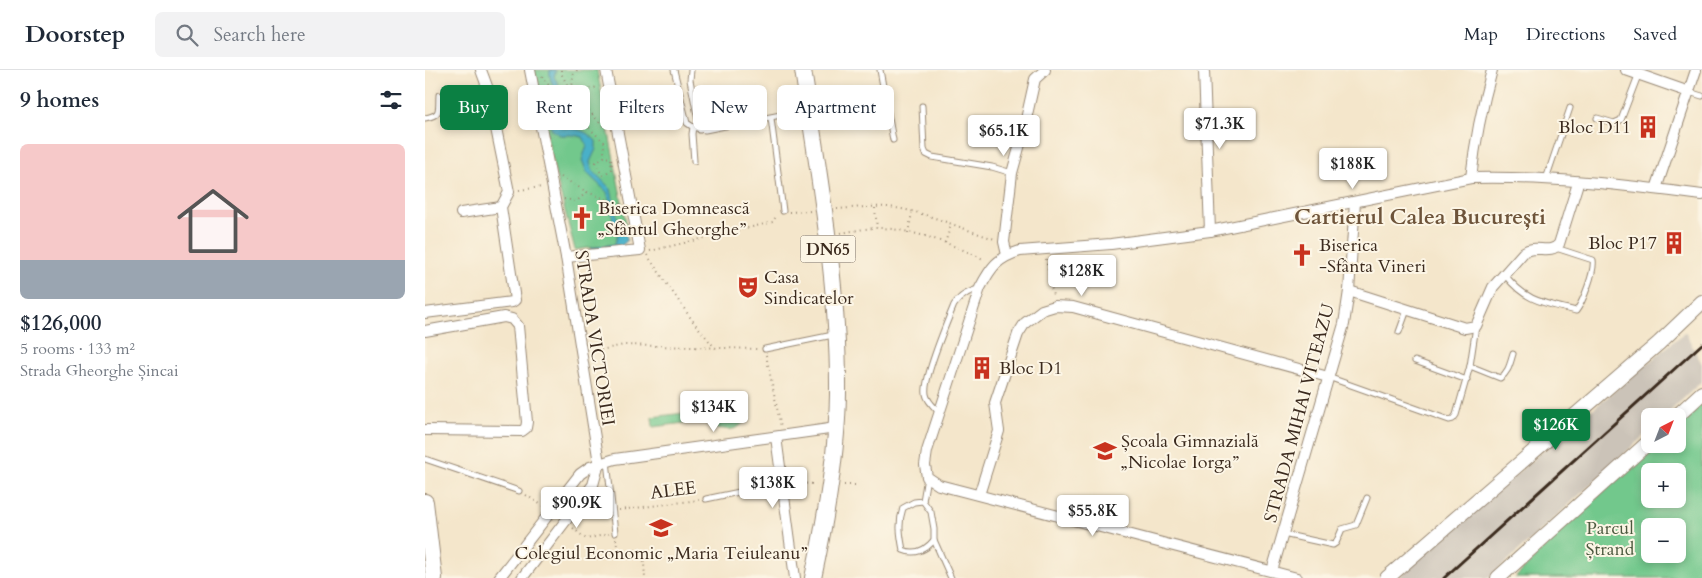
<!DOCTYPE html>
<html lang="en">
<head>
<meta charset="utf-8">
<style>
  body { margin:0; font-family:Cardo,serif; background:#f2f2f3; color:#1f2937; height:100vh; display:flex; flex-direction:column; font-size:19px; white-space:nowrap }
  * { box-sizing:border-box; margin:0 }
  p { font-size:16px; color:#747a83 }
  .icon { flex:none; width:28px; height:28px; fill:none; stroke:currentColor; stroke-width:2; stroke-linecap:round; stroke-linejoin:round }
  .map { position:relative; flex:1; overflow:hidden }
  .side { display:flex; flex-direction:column; background:#fff; width:425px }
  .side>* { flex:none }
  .hud { position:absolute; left:15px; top:15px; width:475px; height:45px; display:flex; gap:10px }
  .needle { width:32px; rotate:42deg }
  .fabs { position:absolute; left:1216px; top:338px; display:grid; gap:10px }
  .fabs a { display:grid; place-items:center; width:45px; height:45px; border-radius:8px; background:#fff; box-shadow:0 2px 8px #0003; font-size:25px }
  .price { position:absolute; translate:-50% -42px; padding:0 11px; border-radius:5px; background:#fff; color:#222; font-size:16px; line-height:32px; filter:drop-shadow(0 1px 2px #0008) }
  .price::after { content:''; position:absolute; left:50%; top:30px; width:15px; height:11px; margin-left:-8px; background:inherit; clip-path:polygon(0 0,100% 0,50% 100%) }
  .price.active { background:#0b8043; color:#fff }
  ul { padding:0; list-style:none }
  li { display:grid; align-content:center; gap:10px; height:265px; padding:0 20px }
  li span { display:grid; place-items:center; height:155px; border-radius:8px; color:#555 }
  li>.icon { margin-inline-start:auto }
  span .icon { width:90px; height:90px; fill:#fffc; stroke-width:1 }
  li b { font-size:21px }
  h2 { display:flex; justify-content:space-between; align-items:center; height:60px; padding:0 20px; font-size:21px }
  .pill { padding:0 18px; border-radius:8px; background:#fff; box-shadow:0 2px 8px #0003; font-size:18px; line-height:45px }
  .pill.active { background:#0b8043; color:#fff }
  header { display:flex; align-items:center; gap:30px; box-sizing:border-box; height:70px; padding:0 25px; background:#fff; border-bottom:1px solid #e0e1e3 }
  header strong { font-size:24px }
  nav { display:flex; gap:28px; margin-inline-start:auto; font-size:18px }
  .search { width:350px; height:45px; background:#f2f2f3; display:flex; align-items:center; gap:12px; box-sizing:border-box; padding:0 18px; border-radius:8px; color:#747a83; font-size:19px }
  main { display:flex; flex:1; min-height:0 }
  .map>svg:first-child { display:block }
  .industrial { fill:#cbc3b8 }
  .green { fill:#72c88c; stroke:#567955; fill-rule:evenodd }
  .water { fill:#49b0c8; stroke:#426d73 }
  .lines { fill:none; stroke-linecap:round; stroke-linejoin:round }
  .lane-casing { stroke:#988874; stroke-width:7 }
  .street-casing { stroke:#988874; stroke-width:12 }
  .secondary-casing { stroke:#988874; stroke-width:16 }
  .primary-casing { stroke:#988874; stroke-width:18 }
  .path { stroke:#988874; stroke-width:2; stroke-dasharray:1 4; stroke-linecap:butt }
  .lane { stroke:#fff; stroke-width:5 }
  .street { stroke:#fff; stroke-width:10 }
  .secondary { stroke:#fff; stroke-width:14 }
  .primary { stroke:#fff; stroke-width:16 }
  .rail { stroke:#3b2a1e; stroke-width:3 }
  .labels { text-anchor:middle; stroke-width:4; stroke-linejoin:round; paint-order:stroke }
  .shield { fill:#fcf5e5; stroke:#75675a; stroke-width:1 }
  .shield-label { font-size:16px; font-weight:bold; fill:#3b2a1e }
  .poi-label { font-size:18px; fill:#3b2a1e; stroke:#fcf5e5; text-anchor:start }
  .street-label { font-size:18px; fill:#3b2a1e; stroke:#fcf5e5 }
  .park-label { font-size:18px; fill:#4c593f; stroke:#fcf5e5 }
  .district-label { font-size:22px; font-weight:bold; fill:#6e543a; stroke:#fcf5e5 }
</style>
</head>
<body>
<header>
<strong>Doorstep</strong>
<div class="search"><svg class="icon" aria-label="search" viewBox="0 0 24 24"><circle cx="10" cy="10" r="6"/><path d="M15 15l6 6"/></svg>Search here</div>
<nav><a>Map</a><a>Directions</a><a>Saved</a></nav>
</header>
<main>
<section class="side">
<h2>9 homes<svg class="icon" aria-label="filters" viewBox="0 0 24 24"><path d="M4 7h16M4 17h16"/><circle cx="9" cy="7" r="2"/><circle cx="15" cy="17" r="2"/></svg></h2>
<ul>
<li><span style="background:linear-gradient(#f6c9c9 75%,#9aa5b1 0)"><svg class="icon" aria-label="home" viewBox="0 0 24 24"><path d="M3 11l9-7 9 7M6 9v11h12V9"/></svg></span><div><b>$126,000</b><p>5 rooms · 133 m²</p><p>Strada Gheorghe Șincai</p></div></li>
</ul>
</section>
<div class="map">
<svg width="1277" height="508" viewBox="0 0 1277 508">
  <rect width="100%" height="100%" fill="#fcf5e5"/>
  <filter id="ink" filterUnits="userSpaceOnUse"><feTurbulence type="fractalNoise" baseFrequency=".02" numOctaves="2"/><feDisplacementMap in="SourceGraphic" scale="10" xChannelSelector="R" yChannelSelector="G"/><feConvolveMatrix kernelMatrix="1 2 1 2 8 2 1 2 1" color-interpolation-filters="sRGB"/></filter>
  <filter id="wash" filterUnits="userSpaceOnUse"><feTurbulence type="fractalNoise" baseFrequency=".0096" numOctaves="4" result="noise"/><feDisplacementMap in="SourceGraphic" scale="20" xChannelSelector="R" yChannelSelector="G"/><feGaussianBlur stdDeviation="1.12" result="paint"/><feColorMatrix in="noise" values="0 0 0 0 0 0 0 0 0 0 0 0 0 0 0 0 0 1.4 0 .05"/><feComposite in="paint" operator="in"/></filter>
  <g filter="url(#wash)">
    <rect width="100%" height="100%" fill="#f4e6cb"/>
    <path class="industrial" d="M1260,262l17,32v17l-37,35h-15v14l-161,148h-91l132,-116z"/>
    <g class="green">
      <path d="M108,0h64l30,158 -11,16 -41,6 -20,-77z"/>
      <path d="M1277,332v176h-187l56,-58 85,-76h21l1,-20zM1225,401h27v28h-27zM1225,456h27v28h-27z"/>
      <path d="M307,337l7,3 4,13c-8,9 -16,6 -28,5l-7,-8 -55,7 -1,-10z"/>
    </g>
    <path class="water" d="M125,0h6l-2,7 11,18 2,9 -10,16 5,8c16,1 22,1 34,13v8l-6,13 2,8 19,19 7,34 9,14v4l-8,7 -29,4 1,-4 24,-4 2,-8 3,-4 -7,-12 -2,-14 -4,-14 -20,-19 -5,-13 5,-15 -4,-8 -10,-2h-13l-8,-5 -3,-9 2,-7 7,-7 3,-8c-5,-9 -13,-19 -11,-29z"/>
  </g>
  <g filter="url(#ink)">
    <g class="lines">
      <defs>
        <g id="lane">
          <path d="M249,0l13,53 6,4 12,3 101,-20"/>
          <path d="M266,0l-1,10 10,50"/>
          <path d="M455,0l13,70"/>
          <path d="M1264,22l13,4"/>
          <path d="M497,36l2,43 2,5 6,3 60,10 20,6"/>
          <path d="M0,48c17,-3 13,-8 14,-23"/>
          <path d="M346,48l12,93"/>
          <path d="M1172,48l17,5 7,-3 18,-47"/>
          <path d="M268,57l-1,7 2,27"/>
          <path d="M1121,109l24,-71"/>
          <path d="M1080,205c21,27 39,28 71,36 7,-9 19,-40 17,-51l-37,-12"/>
          <path d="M1051,256l-6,40 30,12c9,-6 10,-15 13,-24"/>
          <path d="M974,262l8,-22"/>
          <path d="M340,279l68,-14"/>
          <path d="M990,291l52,19"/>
          <path d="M903,307l121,43 4,-1 3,-4 14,-49"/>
          <path d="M514,342c-5,-5 -12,-11 -13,-18 -3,-15 21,-72 28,-89 7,-10 14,-13 26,-17"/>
          <path d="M0,389l94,32"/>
          <path d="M182,391l8,72"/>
          <path d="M502,407l-4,24 -9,1 -11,6c-5,15 -3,27 0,42 12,5 23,0 31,-10"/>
          <path d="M281,429l76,-16"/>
          <path d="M498,431l8,11 3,17v11l17,38"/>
          <path d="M858,464l50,11 3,-2 6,-14 14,-4 11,-27"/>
        </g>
        <g id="street">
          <path d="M779,0l6,161"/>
          <path d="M1201,0l63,22"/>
          <path d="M1046,108c4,-37 11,-72 21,-108"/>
          <path d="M1231,119l40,-119"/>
          <path d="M36,143l40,-6"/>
          <path d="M582,185l-3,-13 8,-69 10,-36 13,-58 10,-9"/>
          <path d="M141,187l74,-7 -34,-180"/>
          <path d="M924,221l116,37 11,-2 17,-39 31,-35c12,-8 26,3 35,-8l19,-61"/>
          <path d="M0,243l87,-11 3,-2 -14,-93 8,-15 -21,-103 -7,-19"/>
          <path d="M0,261l79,-14 8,2 6,7 9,96 -1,6 -4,3 -97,-1"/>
          <path d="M351,367l19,141"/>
          <path d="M554,425l20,-64 -4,-28 23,-69 7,-11 17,-13 13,-4 18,1 255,70"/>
          <path d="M847,501l72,-247 5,-33 6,-89"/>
          <path d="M74,508l81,-104 10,-7 25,-8 221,-31"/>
          <path d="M97,508l71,-93 6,-22 -33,-206 -36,-187"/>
          <path d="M872,508l-358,-93 -12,-8 -2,-12 2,-14 53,-163c11,-21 17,-30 40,-37l91,-7 99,-13 261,-53c75,-2 156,7 231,17"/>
        </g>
        <g id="secondary">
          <path d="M1252,346l25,-23"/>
          <path d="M962,508l272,-235 43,-41"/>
          <path d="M1073,508l152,-137"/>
        </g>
        <g id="primary">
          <path d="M378,0c16,107 36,216 35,324 -1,62 -12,124 -25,184"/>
          <path d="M0,432l9,76"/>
        </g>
      </defs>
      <use href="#lane" class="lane-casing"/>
      <use href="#street" class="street-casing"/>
      <use href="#secondary" class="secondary-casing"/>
      <use href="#primary" class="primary-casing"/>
      <g class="path">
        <path d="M136,0v3l10,19 35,37"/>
        <path d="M152,0l-4,5 -2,33 -9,13 5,6 22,1 15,14v15l-8,5 2,7 5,6 9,-6 -1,-11 -7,-1"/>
        <path d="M117,6l13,18 -8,12"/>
        <path d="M130,24l44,-7"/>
        <path d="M136,107l26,15 35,13"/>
        <path d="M94,120l23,-3"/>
        <path d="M139,129l13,2 10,-9"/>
        <path d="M450,138l2,20"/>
        <path d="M412,139c16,-1 34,-3 50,-2 37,3 73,22 108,32"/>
        <path d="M364,142l23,-1"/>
        <path d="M416,163c12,-2 25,-5 38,-5 34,1 76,17 106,32"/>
        <path d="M483,163l4,-20"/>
        <path d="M520,173l6,-18"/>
        <path d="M225,181l123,-29 3,-6"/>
        <path d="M222,185l45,65 23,28"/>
        <path d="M621,189l7,37"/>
        <path d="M166,282l33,-7 133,4"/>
        <path d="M341,285l15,72"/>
        <path d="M366,413l25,1"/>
        <path d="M419,415h12"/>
        <path d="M101,425l17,11"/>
        <path d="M194,440l80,-10"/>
        <path d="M148,458l13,11 23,-5"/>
        <path d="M191,469l2,13 25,-3 2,29"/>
      </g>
      <use href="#lane" class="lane"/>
      <use href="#street" class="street"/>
      <use href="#secondary" class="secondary"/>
      <use href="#primary" class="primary"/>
      <path class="rail" d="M1019,508l258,-234"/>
    </g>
  </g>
  <defs>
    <symbol id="building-bare" viewBox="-9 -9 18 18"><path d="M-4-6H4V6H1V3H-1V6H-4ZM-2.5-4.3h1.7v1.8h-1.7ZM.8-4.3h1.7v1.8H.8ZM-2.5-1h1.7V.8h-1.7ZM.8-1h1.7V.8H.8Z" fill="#c8321e" stroke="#fcf5e5" stroke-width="2.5" paint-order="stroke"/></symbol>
    <symbol id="church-bare" viewBox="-9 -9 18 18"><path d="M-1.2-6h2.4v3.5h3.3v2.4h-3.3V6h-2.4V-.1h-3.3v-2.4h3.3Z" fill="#c8321e" stroke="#fcf5e5" stroke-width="2.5" paint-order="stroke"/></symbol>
    <symbol id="theatre-bare" viewBox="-9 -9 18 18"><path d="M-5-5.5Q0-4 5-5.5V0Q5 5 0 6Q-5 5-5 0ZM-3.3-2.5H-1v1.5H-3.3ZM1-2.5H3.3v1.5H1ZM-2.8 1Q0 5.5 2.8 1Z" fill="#c8321e" stroke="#fcf5e5" stroke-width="2.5" paint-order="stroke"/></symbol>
    <symbol id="school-bare" viewBox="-9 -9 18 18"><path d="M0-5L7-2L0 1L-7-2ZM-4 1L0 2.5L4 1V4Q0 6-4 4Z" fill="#c8321e" stroke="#fcf5e5" stroke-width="2.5" paint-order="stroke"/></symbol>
  </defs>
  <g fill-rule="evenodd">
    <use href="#building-bare" x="1207" y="41" width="32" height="32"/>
    <use href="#church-bare" x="141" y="132" width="32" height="32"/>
    <use href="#building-bare" x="1233" y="157" width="32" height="32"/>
    <use href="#church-bare" x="861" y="169" width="32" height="32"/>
    <use href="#theatre-bare" x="307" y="201" width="32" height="32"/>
    <use href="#building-bare" x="541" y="282" width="32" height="32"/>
    <use href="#school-bare" x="664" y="365" width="32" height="32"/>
    <use href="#school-bare" x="220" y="442" width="32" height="32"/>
  </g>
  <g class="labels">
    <rect class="shield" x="375.5" y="165.5" width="55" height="27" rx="4"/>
    <g class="shield-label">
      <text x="403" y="185">DN65</text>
    </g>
    <g class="poi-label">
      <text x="1206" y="63" text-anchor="end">Bloc D11</text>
      <text x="173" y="144">Biserica Domnească<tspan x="173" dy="21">„Sfântul Gheorghe”</tspan></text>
      <text x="1232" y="179" text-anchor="end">Bloc P17</text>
      <text x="894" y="181">Biserica<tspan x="894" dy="21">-Sfânta Vineri</tspan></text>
      <text x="339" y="213">Casa<tspan x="339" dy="21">Sindicatelor</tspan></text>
      <text x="574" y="304">Bloc D1</text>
      <text x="696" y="377">Școala Gimnazială<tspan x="696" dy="21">„Nicolae Iorga”</tspan></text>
      <text x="236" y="489" text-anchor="middle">Colegiul Economic „Maria Teiuleanu”</text>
    </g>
    <g class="street-label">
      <text transform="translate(170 268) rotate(81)" y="6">STRADA VICTORIEI</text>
      <text transform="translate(874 343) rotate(-75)" y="6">STRADA MIHAI VITEAZU</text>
      <text transform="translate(248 420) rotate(-7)" y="6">ALEE</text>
    </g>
    <g class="park-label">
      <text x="1185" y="464">Parcul<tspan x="1185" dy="21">Ștrand</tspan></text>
    </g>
    <g class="district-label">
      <text x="995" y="154">Cartierul Calea București</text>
    </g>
  </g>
</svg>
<div class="fabs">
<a><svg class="needle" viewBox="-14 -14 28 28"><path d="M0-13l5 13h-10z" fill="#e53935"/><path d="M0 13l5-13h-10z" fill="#747a83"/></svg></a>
<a>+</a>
<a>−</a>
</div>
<b class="price" style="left:795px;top:80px">$71.3K</b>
<b class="price" style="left:579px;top:87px">$65.1K</b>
<b class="price" style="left:928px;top:120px">$188K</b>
<b class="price" style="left:657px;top:227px">$128K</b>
<b class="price" style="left:289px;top:363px">$134K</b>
<b class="price active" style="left:1131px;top:381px">$126K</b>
<b class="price" style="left:348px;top:439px">$138K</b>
<b class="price" style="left:152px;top:459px">$90.9K</b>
<b class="price" style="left:668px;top:467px">$55.8K</b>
<div class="hud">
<a class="pill active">Buy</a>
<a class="pill">Rent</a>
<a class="pill">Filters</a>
<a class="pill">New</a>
<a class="pill">Apartment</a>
</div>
</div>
</main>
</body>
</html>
